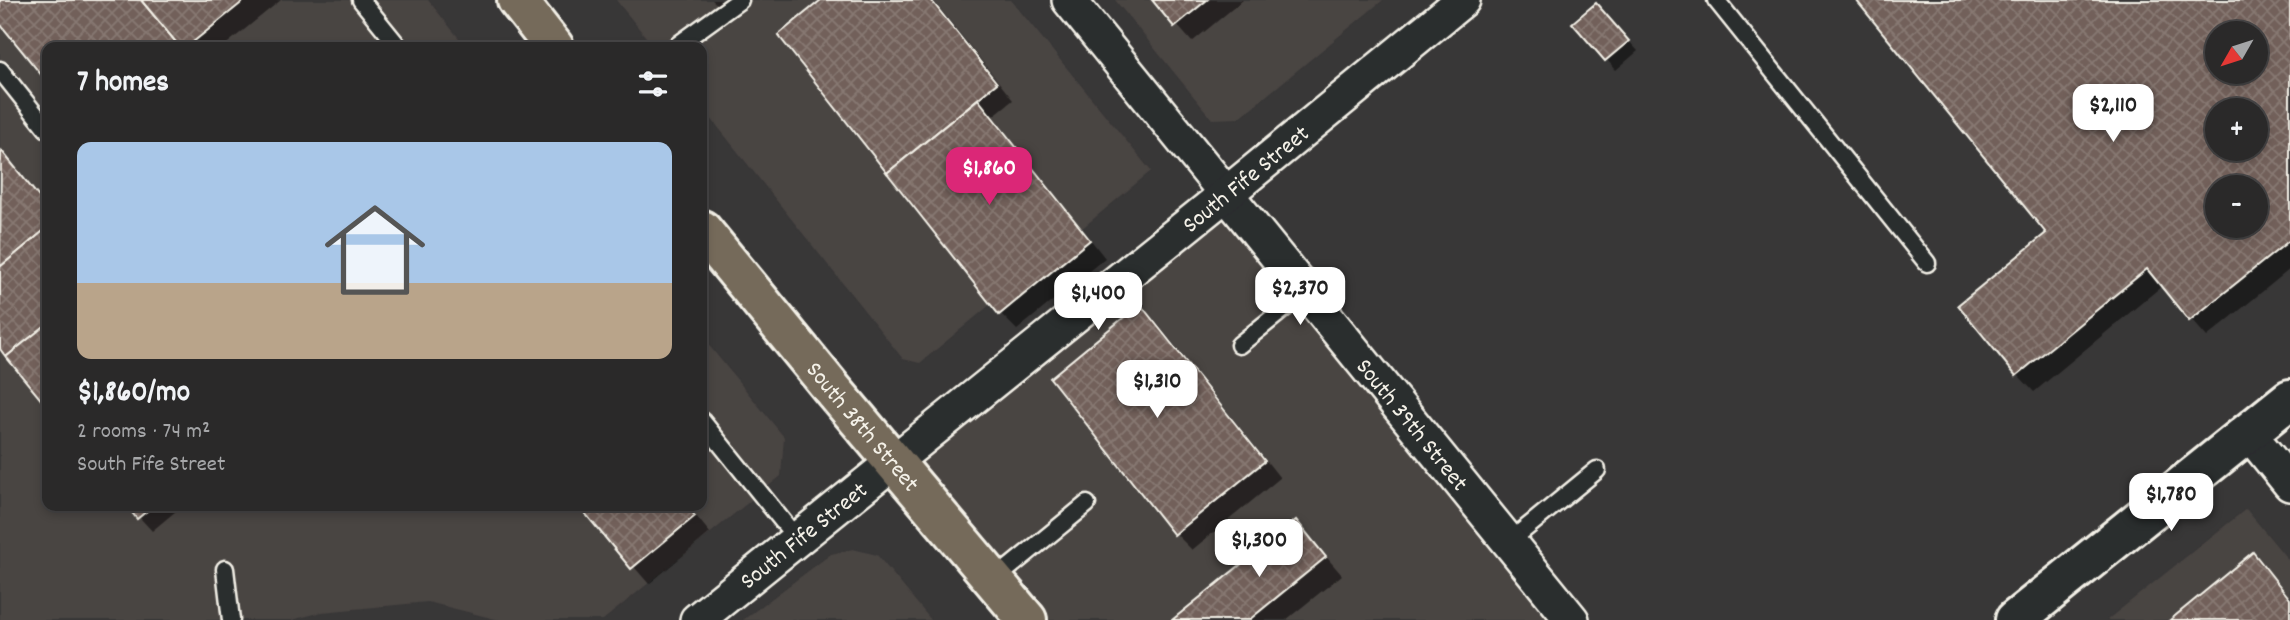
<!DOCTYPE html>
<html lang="en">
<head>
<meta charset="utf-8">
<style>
  body { margin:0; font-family:Dekko,sans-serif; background:#323131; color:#f1f3f6; height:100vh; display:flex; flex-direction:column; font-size:26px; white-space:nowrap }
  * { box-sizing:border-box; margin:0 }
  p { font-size:23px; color:#a5a6a8 }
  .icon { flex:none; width:38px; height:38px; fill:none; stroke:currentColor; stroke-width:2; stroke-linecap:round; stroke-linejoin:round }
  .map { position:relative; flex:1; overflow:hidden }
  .panel { position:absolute; left:42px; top:42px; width:665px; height:469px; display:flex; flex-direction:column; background:#2a2929; border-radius:14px; box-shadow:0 4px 10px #0003,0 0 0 2px #464546 }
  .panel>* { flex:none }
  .needle { width:46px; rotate:231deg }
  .fabs { position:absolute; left:2205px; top:21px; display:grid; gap:14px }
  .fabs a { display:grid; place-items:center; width:63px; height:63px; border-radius:50%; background:#2a2929; box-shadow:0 4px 10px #0003,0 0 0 2px #464546; font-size:35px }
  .price { position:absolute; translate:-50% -60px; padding:0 16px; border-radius:14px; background:#fff; color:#222; font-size:23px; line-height:46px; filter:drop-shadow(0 2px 4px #0008) }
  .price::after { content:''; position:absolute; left:50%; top:42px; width:21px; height:16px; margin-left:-10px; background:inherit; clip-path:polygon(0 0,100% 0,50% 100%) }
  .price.active { background:#db2777; color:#fff }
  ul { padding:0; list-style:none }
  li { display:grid; align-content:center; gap:14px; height:371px; padding:0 35px }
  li+li { border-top:2px solid #464546 }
  li span { display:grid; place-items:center; height:217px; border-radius:14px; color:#555 }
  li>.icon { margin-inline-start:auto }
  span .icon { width:126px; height:126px; fill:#fffc; stroke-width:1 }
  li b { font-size:30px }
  h2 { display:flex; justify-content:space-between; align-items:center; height:84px; padding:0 35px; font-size:30px }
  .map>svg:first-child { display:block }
  .built { fill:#494442 }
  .shadow { fill:#0007; fill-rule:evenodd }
  .building { fill:url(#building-cross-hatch); stroke:#f4f1e8; stroke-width:2; fill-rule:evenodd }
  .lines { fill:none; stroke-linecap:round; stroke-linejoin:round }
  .service-casing { stroke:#f4f1e8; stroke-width:21 }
  .minor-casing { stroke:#f4f1e8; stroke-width:38 }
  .secondary-casing { stroke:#f4f1e8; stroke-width:44 }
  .primary-casing { stroke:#f4f1e8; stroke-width:44 }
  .service { stroke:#2a2d2e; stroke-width:16 }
  .minor { stroke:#2a2d2e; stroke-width:33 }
  .secondary { stroke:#2a2d2e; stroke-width:38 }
  .primary { stroke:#746a5a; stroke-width:38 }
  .labels { text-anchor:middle; stroke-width:5; stroke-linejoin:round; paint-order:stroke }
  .street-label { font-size:24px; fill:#f4f1e8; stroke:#2a2d2e }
</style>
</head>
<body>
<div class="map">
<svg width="2290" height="620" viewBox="0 0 2290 620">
  <defs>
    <pattern id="building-cross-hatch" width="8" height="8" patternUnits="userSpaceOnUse" patternTransform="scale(1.75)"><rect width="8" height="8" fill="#72615a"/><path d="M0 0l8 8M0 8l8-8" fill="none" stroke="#877872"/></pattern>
  </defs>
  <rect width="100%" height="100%" fill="#383737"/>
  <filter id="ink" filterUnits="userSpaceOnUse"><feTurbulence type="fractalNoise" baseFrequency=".0143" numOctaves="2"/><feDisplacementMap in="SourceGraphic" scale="14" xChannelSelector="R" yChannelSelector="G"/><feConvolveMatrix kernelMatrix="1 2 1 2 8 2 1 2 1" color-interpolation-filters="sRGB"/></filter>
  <g filter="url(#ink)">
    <g class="built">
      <path d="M0,0h428l38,47h-419v459h655v-169l82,100 -3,39 -178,144h-104l-71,-18 -106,10 -30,8h-292z"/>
      <path d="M616,0h395l140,171 -231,192 -17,-4 -201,-252v-60h-48z"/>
      <path d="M1115,0h268l-144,118 -27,1z"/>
      <path d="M1226,194l346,426h-545l-133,-159z"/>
      <path d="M2246,509l44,53v58h-183z"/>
      <path d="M853,549l24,6 54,65h-188l88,-66z"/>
    </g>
    <g class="shadow">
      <path d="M0,0h281l-58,47h-176v32l-47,-58z"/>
      <path d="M712,0h12l-6,5z"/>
      <path d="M824,0h109l80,100 -20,16 112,142 -88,72 -16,-16 -221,-279z"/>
      <path d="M1155,0h88l-51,42z"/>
      <path d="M1859,0h431v269l-83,68 -45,-51 -128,106 -16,-17 -57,-70 87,-71zM2217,33h39v39h-39zM2217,110h39v39h-39zM2217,187h39v39h-39z"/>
      <path d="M1605,15l33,36 -22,19 -42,-47z"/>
      <path d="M1,152l46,53v200l-47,-58z"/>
      <path d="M1140,306l17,17 123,155 -88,72 -16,-16 -123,-156z"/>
      <path d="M129,506h53l-30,25z"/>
      <path d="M581,506h107l22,27 -61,51z"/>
      <path d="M1296,522l46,53 -56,45h-111z"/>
      <path d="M2252,555l38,42v23h-117z"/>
    </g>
    <g class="building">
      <path d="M0,0h141l39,47h-133v35l-47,-58z"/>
      <path d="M141,0h104l-58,47h-7z"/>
      <path d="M821,0h110l66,83 -110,90 -109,-138z"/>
      <path d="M1152,0h55l-33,27z"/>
      <path d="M1856,0h434v240l-101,81 -42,-52 -131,107 -58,-71 88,-72zM2217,33h39v39h-39zM2217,110h39v39h-39zM2217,187h39v39h-39z"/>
      <path d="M1596,3l33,38 -24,20 -33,-38z"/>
      <path d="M978,99l112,141 -91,75 -112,-142z"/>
      <path d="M1,150l46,57v21l-47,39z"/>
      <path d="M47,228v96l-41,33 -6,-8v-82z"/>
      <path d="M1140,304l125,157 -91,74 -124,-157z"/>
      <path d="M47,324v83l-41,-50z"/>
      <path d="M127,506h26l-16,13z"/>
      <path d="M579,506h108l8,10 -64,53z"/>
      <path d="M1296,520l30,37 -77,63h-77z"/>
      <path d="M2253,552l37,47v21h-120z"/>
    </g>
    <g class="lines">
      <defs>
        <g id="service">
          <path d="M361,0l38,47"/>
          <path d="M1716,0l211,263"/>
          <path d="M675,47l65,-47"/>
          <path d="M0,70l47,59"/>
          <path d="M1239,345l67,-54"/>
          <path d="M702,421l95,118"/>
          <path d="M1509,542l88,-72"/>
          <path d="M225,569l6,51"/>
          <path d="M994,580l93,-76"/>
        </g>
        <g id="minor">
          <path id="s1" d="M1069,0l503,620"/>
          <path d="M2248,432l42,52"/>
          <path id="s2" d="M697,620l529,-426 237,-194"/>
        </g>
        <path id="secondary" d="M2015,620l275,-221"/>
        <g id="primary">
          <path d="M517,0l37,47"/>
          <path id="s3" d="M702,230l131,160 194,230"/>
        </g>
      </defs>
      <use href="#service" class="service-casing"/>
      <use href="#minor" class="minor-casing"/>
      <use href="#secondary" class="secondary-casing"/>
      <use href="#primary" class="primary-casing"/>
      <use href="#service" class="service"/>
      <use href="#minor" class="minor"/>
      <use href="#secondary" class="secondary"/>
      <use href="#primary" class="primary"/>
    </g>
  </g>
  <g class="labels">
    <g class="street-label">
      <text dy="8" stroke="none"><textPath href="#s2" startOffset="704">South Fife Street</textPath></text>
      <text dy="8" stroke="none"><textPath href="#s1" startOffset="546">South 39th Street</textPath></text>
      <text dy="8" stroke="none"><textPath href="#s3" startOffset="254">South 38th Street</textPath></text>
      <text dy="8" stroke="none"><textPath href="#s2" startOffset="136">South Fife Street</textPath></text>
    </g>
  </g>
</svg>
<div class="fabs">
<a><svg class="needle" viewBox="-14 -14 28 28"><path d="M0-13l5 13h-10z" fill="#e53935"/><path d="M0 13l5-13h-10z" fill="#a5a6a8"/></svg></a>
<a>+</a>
<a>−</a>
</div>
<b class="price" style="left:2113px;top:144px">$2,110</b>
<b class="price active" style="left:989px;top:207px">$1,860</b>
<b class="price" style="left:1300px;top:327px">$2,370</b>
<b class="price" style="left:1098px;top:332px">$1,400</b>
<b class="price" style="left:1157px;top:420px">$1,310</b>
<b class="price" style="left:2171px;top:533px">$1,780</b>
<b class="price" style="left:1259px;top:579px">$1,300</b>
<section class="panel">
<h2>7 homes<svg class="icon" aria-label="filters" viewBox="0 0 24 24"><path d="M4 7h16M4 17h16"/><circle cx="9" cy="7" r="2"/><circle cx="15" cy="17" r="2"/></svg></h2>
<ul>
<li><span style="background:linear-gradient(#a9c7e8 65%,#b9a48a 0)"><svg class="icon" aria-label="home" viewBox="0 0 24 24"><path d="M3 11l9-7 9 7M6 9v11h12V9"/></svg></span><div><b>$1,860/mo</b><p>2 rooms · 74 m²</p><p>South Fife Street</p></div></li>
</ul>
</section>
</div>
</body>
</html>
